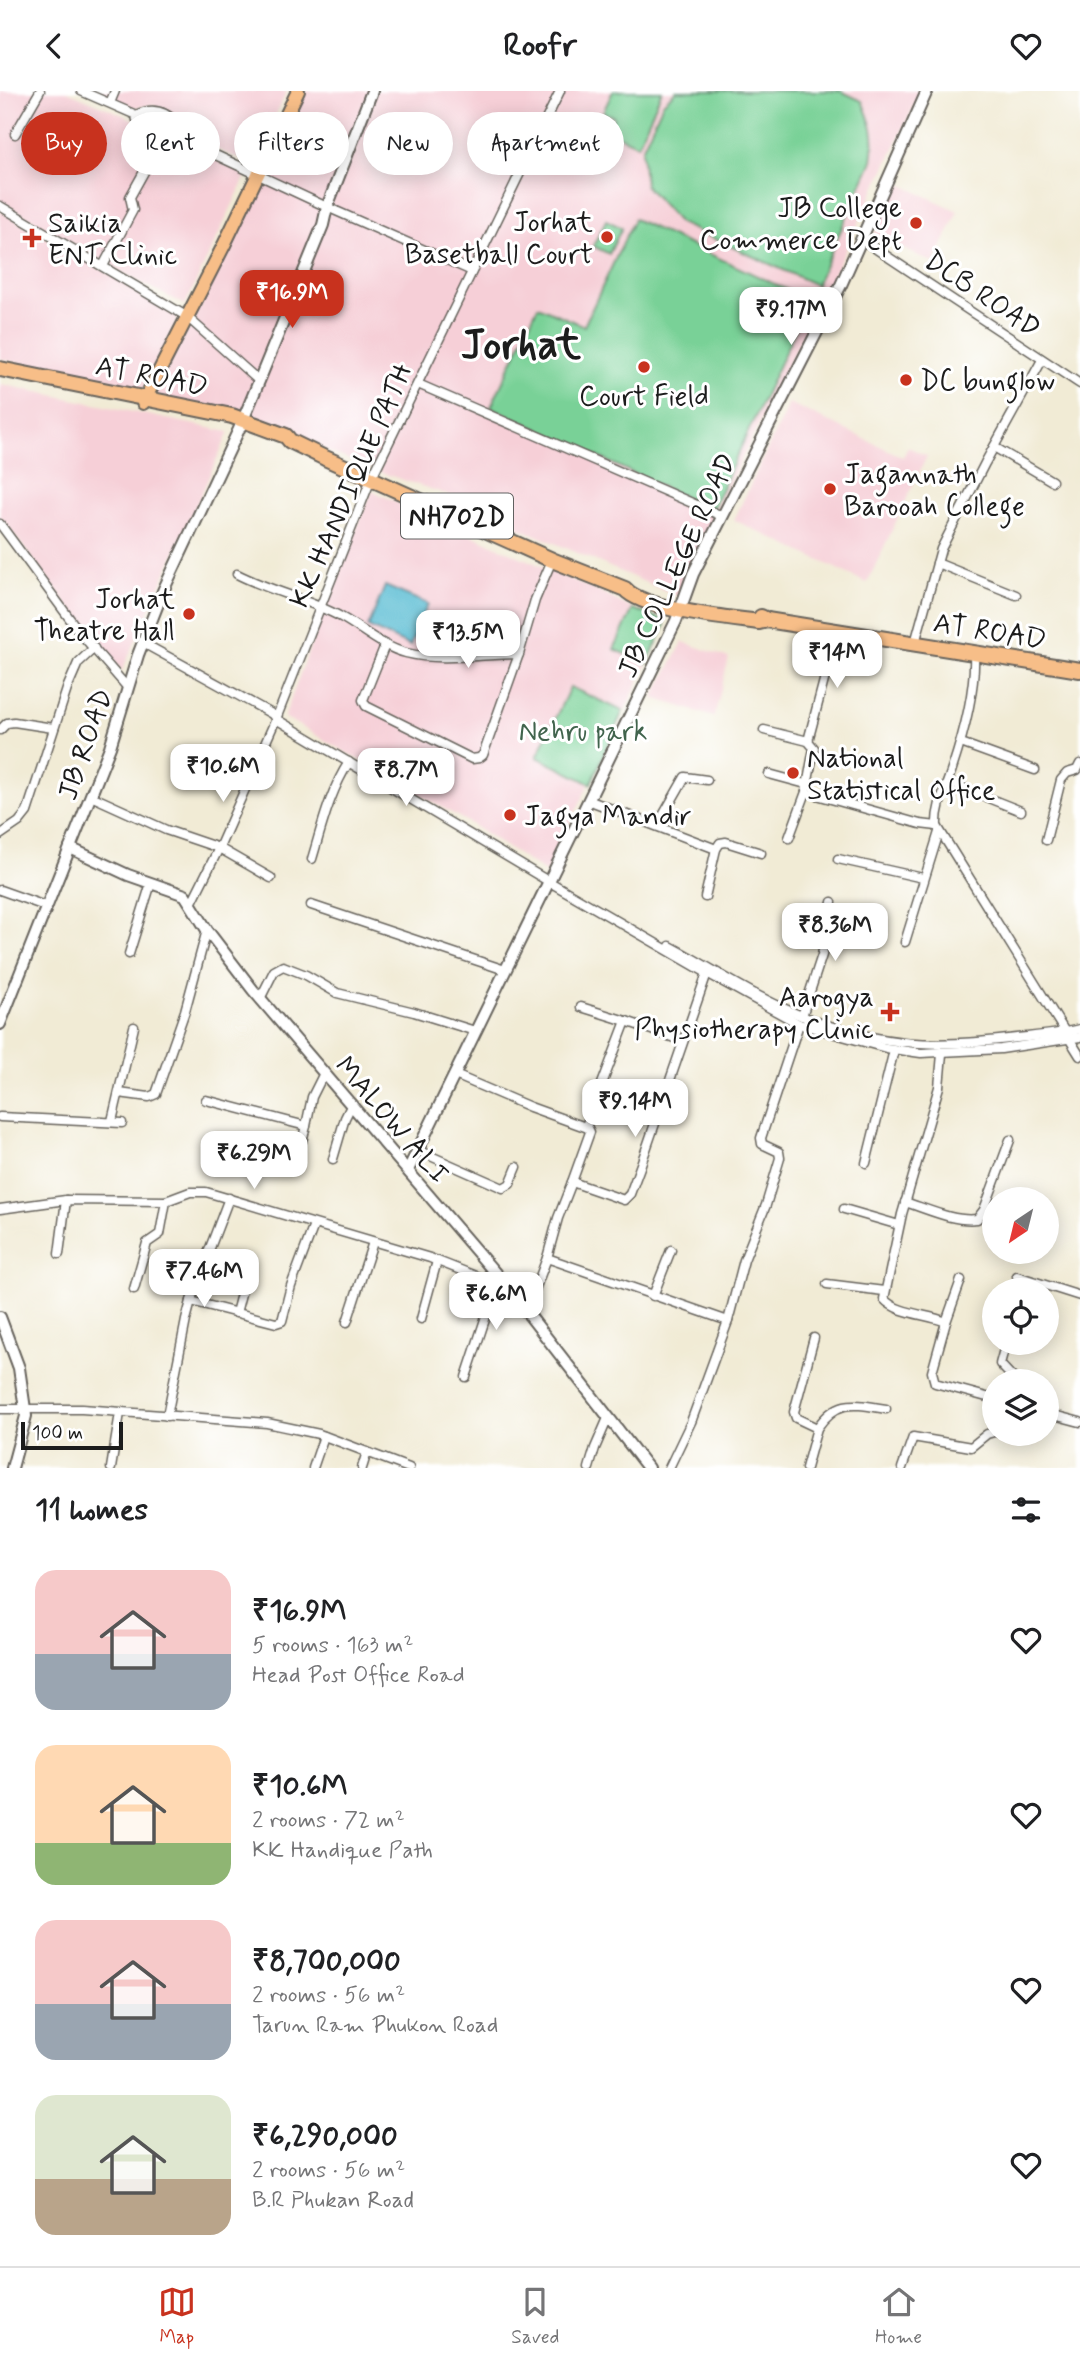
<!DOCTYPE html>
<html lang="en">
<head>
<meta charset="utf-8">
<style>
  body { margin:0; font-family:Mynerve,sans-serif; background:#f2f2f2; color:#202124; height:100vh; display:flex; flex-direction:column; font-size:26px; white-space:nowrap }
  * { box-sizing:border-box; margin:0 }
  p { font-size:23px; color:#757577 }
  .icon { flex:none; width:38px; height:38px; fill:none; stroke:currentColor; stroke-width:2; stroke-linecap:round; stroke-linejoin:round }
  .map { position:relative; height:1377px; overflow:hidden }
  .sheet { display:flex; flex-direction:column; background:#fff; flex:1 }
  .sheet>* { flex:none }
  .hud { position:absolute; left:21px; top:21px; width:700px; height:63px; display:flex; gap:14px }
  .needle { width:46px; rotate:215deg }
  .tools { position:absolute; left:982px; top:1096px; display:grid; gap:14px }
  .tools a { display:grid; place-items:center; width:77px; height:77px; border-radius:50%; background:#fff; box-shadow:0 4px 18px #0003; font-size:35px }
  .scale { position:absolute; left:21px; bottom:18px; width:102px; box-sizing:border-box; padding-left:7px; border:4px solid #1c1c1c; border-top:0; font-size:19px; line-height:24px; white-space:nowrap; color:#1c1c1c; -webkit-text-stroke:5px #fff; paint-order:stroke }
  .price { position:absolute; translate:-50% -60px; padding:0 16px; border-radius:14px; background:#fff; color:#222; font-size:23px; line-height:46px; filter:drop-shadow(0 2px 4px #0008) }
  .price::after { content:''; position:absolute; left:50%; top:42px; width:21px; height:16px; margin-left:-10px; background:inherit; clip-path:polygon(0 0,100% 0,50% 100%) }
  .price.current { background:#c8321e; color:#fff }
  ul { padding:0; list-style:none }
  li { display:flex; align-items:center; gap:21px; height:175px; padding:0 35px }
  li span { display:grid; place-items:center; flex:none; width:196px; height:140px; border-radius:21px; color:#555 }
  li>.icon { margin-inline-start:auto }
  span .icon { width:84px; height:84px; fill:#fffc; stroke-width:1 }
  li b { font-size:30px }
  h2 { display:flex; justify-content:space-between; align-items:center; height:84px; padding:0 35px; font-size:30px }
  .pill { padding:0 24px; border-radius:32px; background:#fff; box-shadow:0 4px 18px #0003; font-size:24px; line-height:63px }
  .pill.current { background:#c8321e; color:#fff }
  header { display:flex; justify-content:space-between; align-items:center; height:91px; padding:0 35px; background:#fff; font-size:32px; font-weight:800 }
  .tab-bar { display:flex; justify-content:space-around; align-items:center; height:98px; border-top:2px solid #e0e0e0; background:#fff; font-size:19px; color:#757577 }
  .tab-bar a { display:grid; justify-items:center; gap:4px }
  .tab-bar .current { color:#c8321e }
  .map>svg:first-child { display:block }
  .built { fill:#f6cfd7 }
  .green { fill:#79d197; stroke:#4a765a; stroke-width:2 }
  .water { fill:#53bad1; stroke:#386b76; stroke-width:2 }
  .lines { fill:none; stroke-linecap:round; stroke-linejoin:round }
  .minor-casing { stroke:#67645d; stroke-width:11 }
  .tertiary-casing { stroke:#67645d; stroke-width:14 }
  .primary-casing { stroke:#67645d; stroke-width:16 }
  .trunk-casing { stroke:#67645d; stroke-width:18 }
  .minor { stroke:#fff; stroke-width:8 }
  .tertiary { stroke:#fff; stroke-width:10 }
  .primary { stroke:#f7be88; stroke-width:12 }
  .trunk { stroke:#f7be88; stroke-width:14 }
  .poi-dot { fill:#c8321e; stroke:#fff; stroke-width:2.5 }
  .labels { text-anchor:middle; stroke-width:6; stroke-linejoin:round; paint-order:stroke }
  .shield { fill:#fff; stroke:#606060; stroke-width:2 }
  .shield-label { font-size:26px; font-weight:bold; fill:#1c1c1c }
  .poi-label { font-size:28px; fill:#1c1c1c; stroke:#fff; text-anchor:start }
  .street-label { font-size:28px; fill:#1c1c1c; stroke:#fff }
  .park-label { font-size:28px; fill:#41644d; stroke:#fff }
  .town-label { font-size:42px; font-weight:bold; fill:#1c1c1c; stroke:#fff }
</style>
</head>
<body>
<header><svg class="icon" aria-label="back" viewBox="0 0 24 24"><path d="M15 5l-7 7 7 7"/></svg>Roofr<svg class="icon" aria-label="heart" viewBox="0 0 24 24"><path d="M12 20l-8-8c-3-5 5-10 8-4 3-6 11-1 8 4z"/></svg></header>
<div class="map">
<svg width="1080" height="1377" viewBox="0 0 1080 1377">
  <rect width="100%" height="100%" fill="#fff"/>
  <filter id="ink" filterUnits="userSpaceOnUse"><feTurbulence type="fractalNoise" baseFrequency=".0143" numOctaves="2"/><feDisplacementMap in="SourceGraphic" scale="14" xChannelSelector="R" yChannelSelector="G"/><feConvolveMatrix kernelMatrix="1 2 1 2 8 2 1 2 1" color-interpolation-filters="sRGB"/></filter>
  <filter id="wash" filterUnits="userSpaceOnUse"><feTurbulence type="fractalNoise" baseFrequency=".00686" numOctaves="4" result="noise"/><feDisplacementMap in="SourceGraphic" scale="28" xChannelSelector="R" yChannelSelector="G"/><feGaussianBlur stdDeviation="1.57" result="paint"/><feColorMatrix in="noise" values="0 0 0 0 0 0 0 0 0 0 0 0 0 0 0 0 0 1.4 0 .05"/><feComposite in="paint" operator="in"/></filter>
  <g filter="url(#wash)">
    <rect width="100%" height="100%" fill="#f1ebd5"/>
    <g class="built">
      <path d="M0,0h67l70,30 -1,10 23,18h7l12,-8 69,33 -62,131 -57,-29 -128,-75z"/>
      <path d="M93,0h194l-35,74 -69,-31v-11l-30,-18 -19,3z"/>
      <path d="M305,0h616l-69,146 -136,273 -39,86 -192,-83 -24,-14 -76,-25 -150,-60 -80,-18 1,-12z"/>
      <path d="M898,92l60,28 -24,52 -60,-28z"/>
      <path d="M0,120l180,104 -37,75 -143,-31z"/>
      <path d="M0,293l229,48 -107,239 -41,-48 -81,-107z"/>
      <path d="M789,312l114,54 5,-10 19,9 -60,127 -133,-63z"/>
      <path d="M372,400l223,99 38,19 30,11 2,6 -18,38 -101,209 -75,-49 -187,-107 47,-126z"/>
      <path d="M683,551l46,16 -15,59 -61,-19z"/>
    </g>
    <g class="green">
      <path d="M613,0h49l-24,54 -30,-14 6,-14 -11,-5z"/>
      <path d="M676,0h165l21,10c10,23 14,34 10,60l-56,124 -137,-62 -34,-38 -3,-36 21,-46z"/>
      <path d="M634,128l175,81 -97,210 -221,-103 47,-101 46,20z"/>
      <path d="M606,129l16,8 -13,26 -16,-8z"/>
      <path d="M633,518l30,11 2,6 -18,38 -33,-15z"/>
      <path d="M570,596l53,24 -32,73 -54,-27z"/>
    </g>
    <g class="water">
      <path d="M150,22c11,3 21,4 24,16l-5,9 -8,2 -19,-14 1,-5z"/>
      <path d="M385,495l43,18 -18,42 -42,-19z"/>
    </g>
  </g>
  <g filter="url(#ink)">
    <g class="lines">
      <defs>
        <g id="minor">
          <path d="M81,0l55,24c16,-8 30,-4 42,9l-1,13 150,70 145,64"/>
          <path d="M110,12l5,-12"/>
          <path d="M136,24c1,12 12,26 25,28 6,1 12,-3 16,-6"/>
          <path d="M15,43l25,-43"/>
          <path d="M0,115l186,110 73,65"/>
          <path d="M861,148l219,145"/>
          <path d="M103,175l30,-56 -3,-13 30,-54"/>
          <path d="M418,293l304,132"/>
          <path d="M994,356l58,34"/>
          <path d="M0,433l81,110 46,53"/>
          <path d="M937,472l79,32"/>
          <path d="M237,483c33,17 71,25 104,43 22,12 41,30 65,36 36,9 77,1 113,1l16,-54 17,-40"/>
          <path d="M143,552l129,71 4,5 272,162 159,92 92,51 87,24 35,5 80,-4 79,-12"/>
          <path d="M915,552l26,-94 44,-86 57,-103"/>
          <path d="M385,554l-22,55 3,6 106,53 7,-1 4,-3 36,-101"/>
          <path d="M974,561c2,38 -10,81 -22,117 -6,19 -16,37 -15,57l143,230"/>
          <path d="M0,639l7,-7 7,-1 39,6"/>
          <path d="M764,639l44,11 6,7 -8,44 -17,46"/>
          <path d="M808,650l29,-110"/>
          <path d="M961,652l74,27"/>
          <path d="M769,683l37,10"/>
          <path d="M948,691l73,29"/>
          <path d="M806,701l114,32 17,2"/>
          <path d="M91,705l75,34 53,18 52,30"/>
          <path d="M588,709l128,49"/>
          <path d="M657,735l28,-49 22,3"/>
          <path d="M0,744l19,-13 8,-10 41,-126 10,-23 16,-15"/>
          <path d="M1046,749l15,-60 6,-7 10,-3 3,-6"/>
          <path d="M312,768c10,-33 18,-68 37,-97"/>
          <path d="M838,768l85,19"/>
          <path d="M0,799l45,16"/>
          <path d="M705,806l11,-48 4,-6 6,-1 35,11"/>
          <path d="M192,811l27,-54 57,-129 95,-240 189,-388"/>
          <path d="M311,814l194,65"/>
          <path d="M905,851l34,-110"/>
          <path d="M670,855c45,24 89,54 137,72 76,29 130,30 210,20 21,-2 42,-4 63,-9"/>
          <path d="M129,863l22,-71"/>
          <path d="M260,908l14,-28 9,-5 23,9 31,18 77,19 61,19"/>
          <path d="M581,916l45,14"/>
          <path d="M802,925l20,-61 10,-53"/>
          <path d="M942,963l-3,33 -37,127 -18,85c13,15 43,15 62,23l-14,50 3,11 59,16"/>
          <path d="M455,984l75,32 58,21 2,4 -18,50 52,18 6,-6 10,-27 67,-194"/>
          <path d="M119,1002l30,4 7,-3 29,-83 22,-81"/>
          <path d="M206,1009l100,26 6,-29 12,-24"/>
          <path d="M0,1026l122,6"/>
          <path d="M112,1030l22,-94"/>
          <path d="M586,1035l40,-105 57,20"/>
          <path d="M417,1059l86,38 7,-4 7,-17"/>
          <path d="M333,1068l12,-41 7,-14"/>
          <path d="M866,1072l28,-113"/>
          <path d="M296,1074l10,-39"/>
          <path d="M905,1111c22,7 49,20 72,17l7,-9 26,-70"/>
          <path d="M0,1118l66,-9 100,1 24,-9h16l224,66 66,26"/>
          <path d="M844,1118l55,16"/>
          <path d="M59,1163l7,-54"/>
          <path d="M547,1167l11,-40 14,-36"/>
          <path d="M1017,1185l63,20"/>
          <path d="M827,1193l57,7"/>
          <path d="M134,1198l13,-46 13,-9 6,-33"/>
          <path d="M653,1205l18,-46"/>
          <path d="M191,1210l85,22 6,-2 9,-35 23,-61"/>
          <path d="M525,1218l8,-14 14,-37 181,63"/>
          <path d="M236,1222l7,-27"/>
          <path d="M421,1228l16,-58"/>
          <path d="M347,1231l26,-80"/>
          <path d="M946,1231l15,-42"/>
          <path d="M1006,1251l-6,22 16,17"/>
          <path d="M466,1286l32,-97"/>
          <path d="M0,1318h82l185,14 52,11 90,34"/>
          <path d="M1046,1322l34,9"/>
          <path d="M167,1325l19,-96 8,-30 35,-92"/>
          <path d="M817,1337c21,-30 37,-24 69,-19"/>
          <path d="M111,1377l9,-55"/>
          <path d="M313,1377l11,-32"/>
          <path d="M362,1377l5,-16"/>
          <path d="M589,1377l6,-20 13,-30"/>
          <path d="M669,1377l22,-46 37,-101 16,-61 22,-55 14,-47 -1,-6 -17,-8 -1,-6 38,-114"/>
          <path d="M806,1377l11,-40 -21,-10 -2,-6 20,-74"/>
          <path d="M902,1377l11,-31 58,10 16,-13 7,-2"/>
        </g>
        <g id="tertiary">
          <path d="M70,757l58,27 57,20 22,35 46,60 255,298 140,180"/>
          <path d="M0,933l110,-277 28,-92 25,-64 78,-166 82,-200 4,-18 45,-116"/>
          <path d="M408,1079l268,-549 17,-47 148,-289 86,-194"/>
          <path d="M0,1226l19,51 7,48 -14,52"/>
        </g>
        <path id="primary" d="M143,312l81,-158 74,-154"/>
        <g id="trunk">
          <path d="M0,278l232,47 54,20 4,5 35,17 227,102 73,29c18,21 105,29 134,33l8,-2"/>
          <path d="M761,526l6,3 313,50"/>
        </g>
      </defs>
      <use href="#minor" class="minor-casing"/>
      <use href="#tertiary" class="tertiary-casing"/>
      <use href="#primary" class="primary-casing"/>
      <use href="#trunk" class="trunk-casing"/>
      <use href="#minor" class="minor"/>
      <use href="#tertiary" class="tertiary"/>
      <use href="#primary" class="primary"/>
      <use href="#trunk" class="trunk"/>
    </g>
  </g>
  <g class="poi-dot">
    <circle cx="916" cy="132" r="7"/>
    <circle cx="607" cy="146" r="7"/>
    <path d="M28.5 136.5h7v7h7v7h-7v7h-7v-7h-7v-7h7z"/>
    <circle cx="644" cy="276" r="7"/>
    <circle cx="906" cy="289" r="7"/>
    <circle cx="830" cy="398" r="7"/>
    <circle cx="189" cy="523" r="7"/>
    <circle cx="793" cy="682" r="7"/>
    <circle cx="510" cy="724" r="7"/>
    <path d="M886.5 910.5h7v7h7v7h-7v7h-7v-7h-7v-7h7z"/>
  </g>
  <g class="labels">
    <rect class="shield" x="401" y="402.5" width="112" height="45" rx="5"/>
    <g class="shield-label">
      <text x="457" y="434">NH702D</text>
    </g>
    <g class="poi-label">
      <text x="902" y="126" text-anchor="end">JB College<tspan x="902" dy="32">Commerce Dept</tspan></text>
      <text x="593" y="140" text-anchor="end">Jorhat<tspan x="593" dy="32">Basetball Court</tspan></text>
      <text x="48" y="141">Saikia<tspan x="48" dy="32">ENT Clinic</tspan></text>
      <text x="920" y="299">DC bunglow</text>
      <text x="644" y="314" text-anchor="middle">Court Field</text>
      <text x="844" y="392">Jagannath<tspan x="844" dy="32">Barooah College</tspan></text>
      <text x="175" y="517" text-anchor="end">Jorhat<tspan x="175" dy="32">Theatre Hall</tspan></text>
      <text x="807" y="676">National<tspan x="807" dy="32">Statistical Office</tspan></text>
      <text x="524" y="734">Jagya Mandir</text>
      <text x="874" y="915" text-anchor="end">Aarogya<tspan x="874" dy="32">Physiotherapy Clinic</tspan></text>
    </g>
    <g class="street-label">
      <text transform="translate(983 202) rotate(34)" y="10">DCB ROAD</text>
      <text transform="translate(152 284) rotate(11)" y="10">AT ROAD</text>
      <text transform="translate(350 394) rotate(-66)" y="10">KK HANDIQUE PATH</text>
      <text transform="translate(676 474) rotate(-65)" y="10">JB COLLEGE ROAD</text>
      <text transform="translate(990 539) rotate(9)" y="10">AT ROAD</text>
      <text transform="translate(84 653) rotate(-71)" y="10">JB ROAD</text>
      <text transform="translate(393 1028) rotate(49)" y="10">MALOW ALI</text>
    </g>
    <g class="park-label">
      <text x="583" y="649">Nehru park</text>
    </g>
    <g class="town-label">
      <text x="521" y="267">Jorhat</text>
    </g>
  </g>
</svg>
<div class="tools">
<a><svg class="needle" viewBox="-14 -14 28 28"><path d="M0-13l5 13h-10z" fill="#e53935"/><path d="M0 13l5-13h-10z" fill="#757577"/></svg></a>
<a><svg class="icon" aria-label="locate" viewBox="0 0 24 24"><circle cx="12" cy="12" r="6"/><path d="M12 2v4M12 18v4M2 12h4M18 12h4"/></svg></a>
<a><svg class="icon" aria-label="layers" viewBox="0 0 24 24"><path d="M12 4l9 5-9 5-9-5zM3 14l9 5 9-5"/></svg></a>
</div>
<div class="scale">100 m</div>
<b class="price current" style="left:292px;top:239px">₹16.9M</b>
<b class="price" style="left:791px;top:256px">₹9.17M</b>
<b class="price" style="left:468px;top:579px">₹13.5M</b>
<b class="price" style="left:837px;top:599px">₹14M</b>
<b class="price" style="left:223px;top:713px">₹10.6M</b>
<b class="price" style="left:406px;top:717px">₹8.7M</b>
<b class="price" style="left:835px;top:872px">₹8.36M</b>
<b class="price" style="left:635px;top:1048px">₹9.14M</b>
<b class="price" style="left:254px;top:1100px">₹6.29M</b>
<b class="price" style="left:204px;top:1218px">₹7.46M</b>
<b class="price" style="left:496px;top:1241px">₹6.6M</b>
<div class="hud">
<a class="pill current">Buy</a>
<a class="pill">Rent</a>
<a class="pill">Filters</a>
<a class="pill">New</a>
<a class="pill">Apartment</a>
</div>
</div>
<section class="sheet">
<h2>11 homes<svg class="icon" aria-label="filters" viewBox="0 0 24 24"><path d="M4 7h16M4 17h16"/><circle cx="9" cy="7" r="2"/><circle cx="15" cy="17" r="2"/></svg></h2>
<ul>
<li><span style="background:linear-gradient(#f6c9c9 60%,#9aa5b1 0)"><svg class="icon" aria-label="home" viewBox="0 0 24 24"><path d="M3 11l9-7 9 7M6 9v11h12V9"/></svg></span><div><b>₹16.9M</b><p>5 rooms · 163 m²</p><p>Head Post Office Road</p></div><svg class="icon" aria-label="heart" viewBox="0 0 24 24"><path d="M12 20l-8-8c-3-5 5-10 8-4 3-6 11-1 8 4z"/></svg></li>
<li><span style="background:linear-gradient(#ffd9b3 70%,#8fb573 0)"><svg class="icon" aria-label="home" viewBox="0 0 24 24"><path d="M3 11l9-7 9 7M6 9v11h12V9"/></svg></span><div><b>₹10.6M</b><p>2 rooms · 72 m²</p><p>KK Handique Path</p></div><svg class="icon" aria-label="heart" viewBox="0 0 24 24"><path d="M12 20l-8-8c-3-5 5-10 8-4 3-6 11-1 8 4z"/></svg></li>
<li><span style="background:linear-gradient(#f6c9c9 60%,#9aa5b1 0)"><svg class="icon" aria-label="home" viewBox="0 0 24 24"><path d="M3 11l9-7 9 7M6 9v11h12V9"/></svg></span><div><b>₹8,700,000</b><p>2 rooms · 56 m²</p><p>Tarun Ram Phukon Road</p></div><svg class="icon" aria-label="heart" viewBox="0 0 24 24"><path d="M12 20l-8-8c-3-5 5-10 8-4 3-6 11-1 8 4z"/></svg></li>
<li><span style="background:linear-gradient(#dfe7d0 60%,#b9a48a 0)"><svg class="icon" aria-label="home" viewBox="0 0 24 24"><path d="M3 11l9-7 9 7M6 9v11h12V9"/></svg></span><div><b>₹6,290,000</b><p>2 rooms · 56 m²</p><p>B.R Phukan Road</p></div><svg class="icon" aria-label="heart" viewBox="0 0 24 24"><path d="M12 20l-8-8c-3-5 5-10 8-4 3-6 11-1 8 4z"/></svg></li>
</ul>
</section>
<nav class="tab-bar">
<a class="current"><svg class="icon" aria-label="map" viewBox="0 0 24 24"><path d="M3 6l6-2 6 2 6-2v14l-6 2-6-2-6 2zM9 4v14M15 6v14"/></svg>Map</a>
<a><svg class="icon" aria-label="saved" viewBox="0 0 24 24"><path d="M7 4h10v16l-5-4-5 4z"/></svg>Saved</a>
<a><svg class="icon" aria-label="home" viewBox="0 0 24 24"><path d="M3 11l9-7 9 7M6 9v11h12V9"/></svg>Home</a>
</nav>
</body>
</html>
